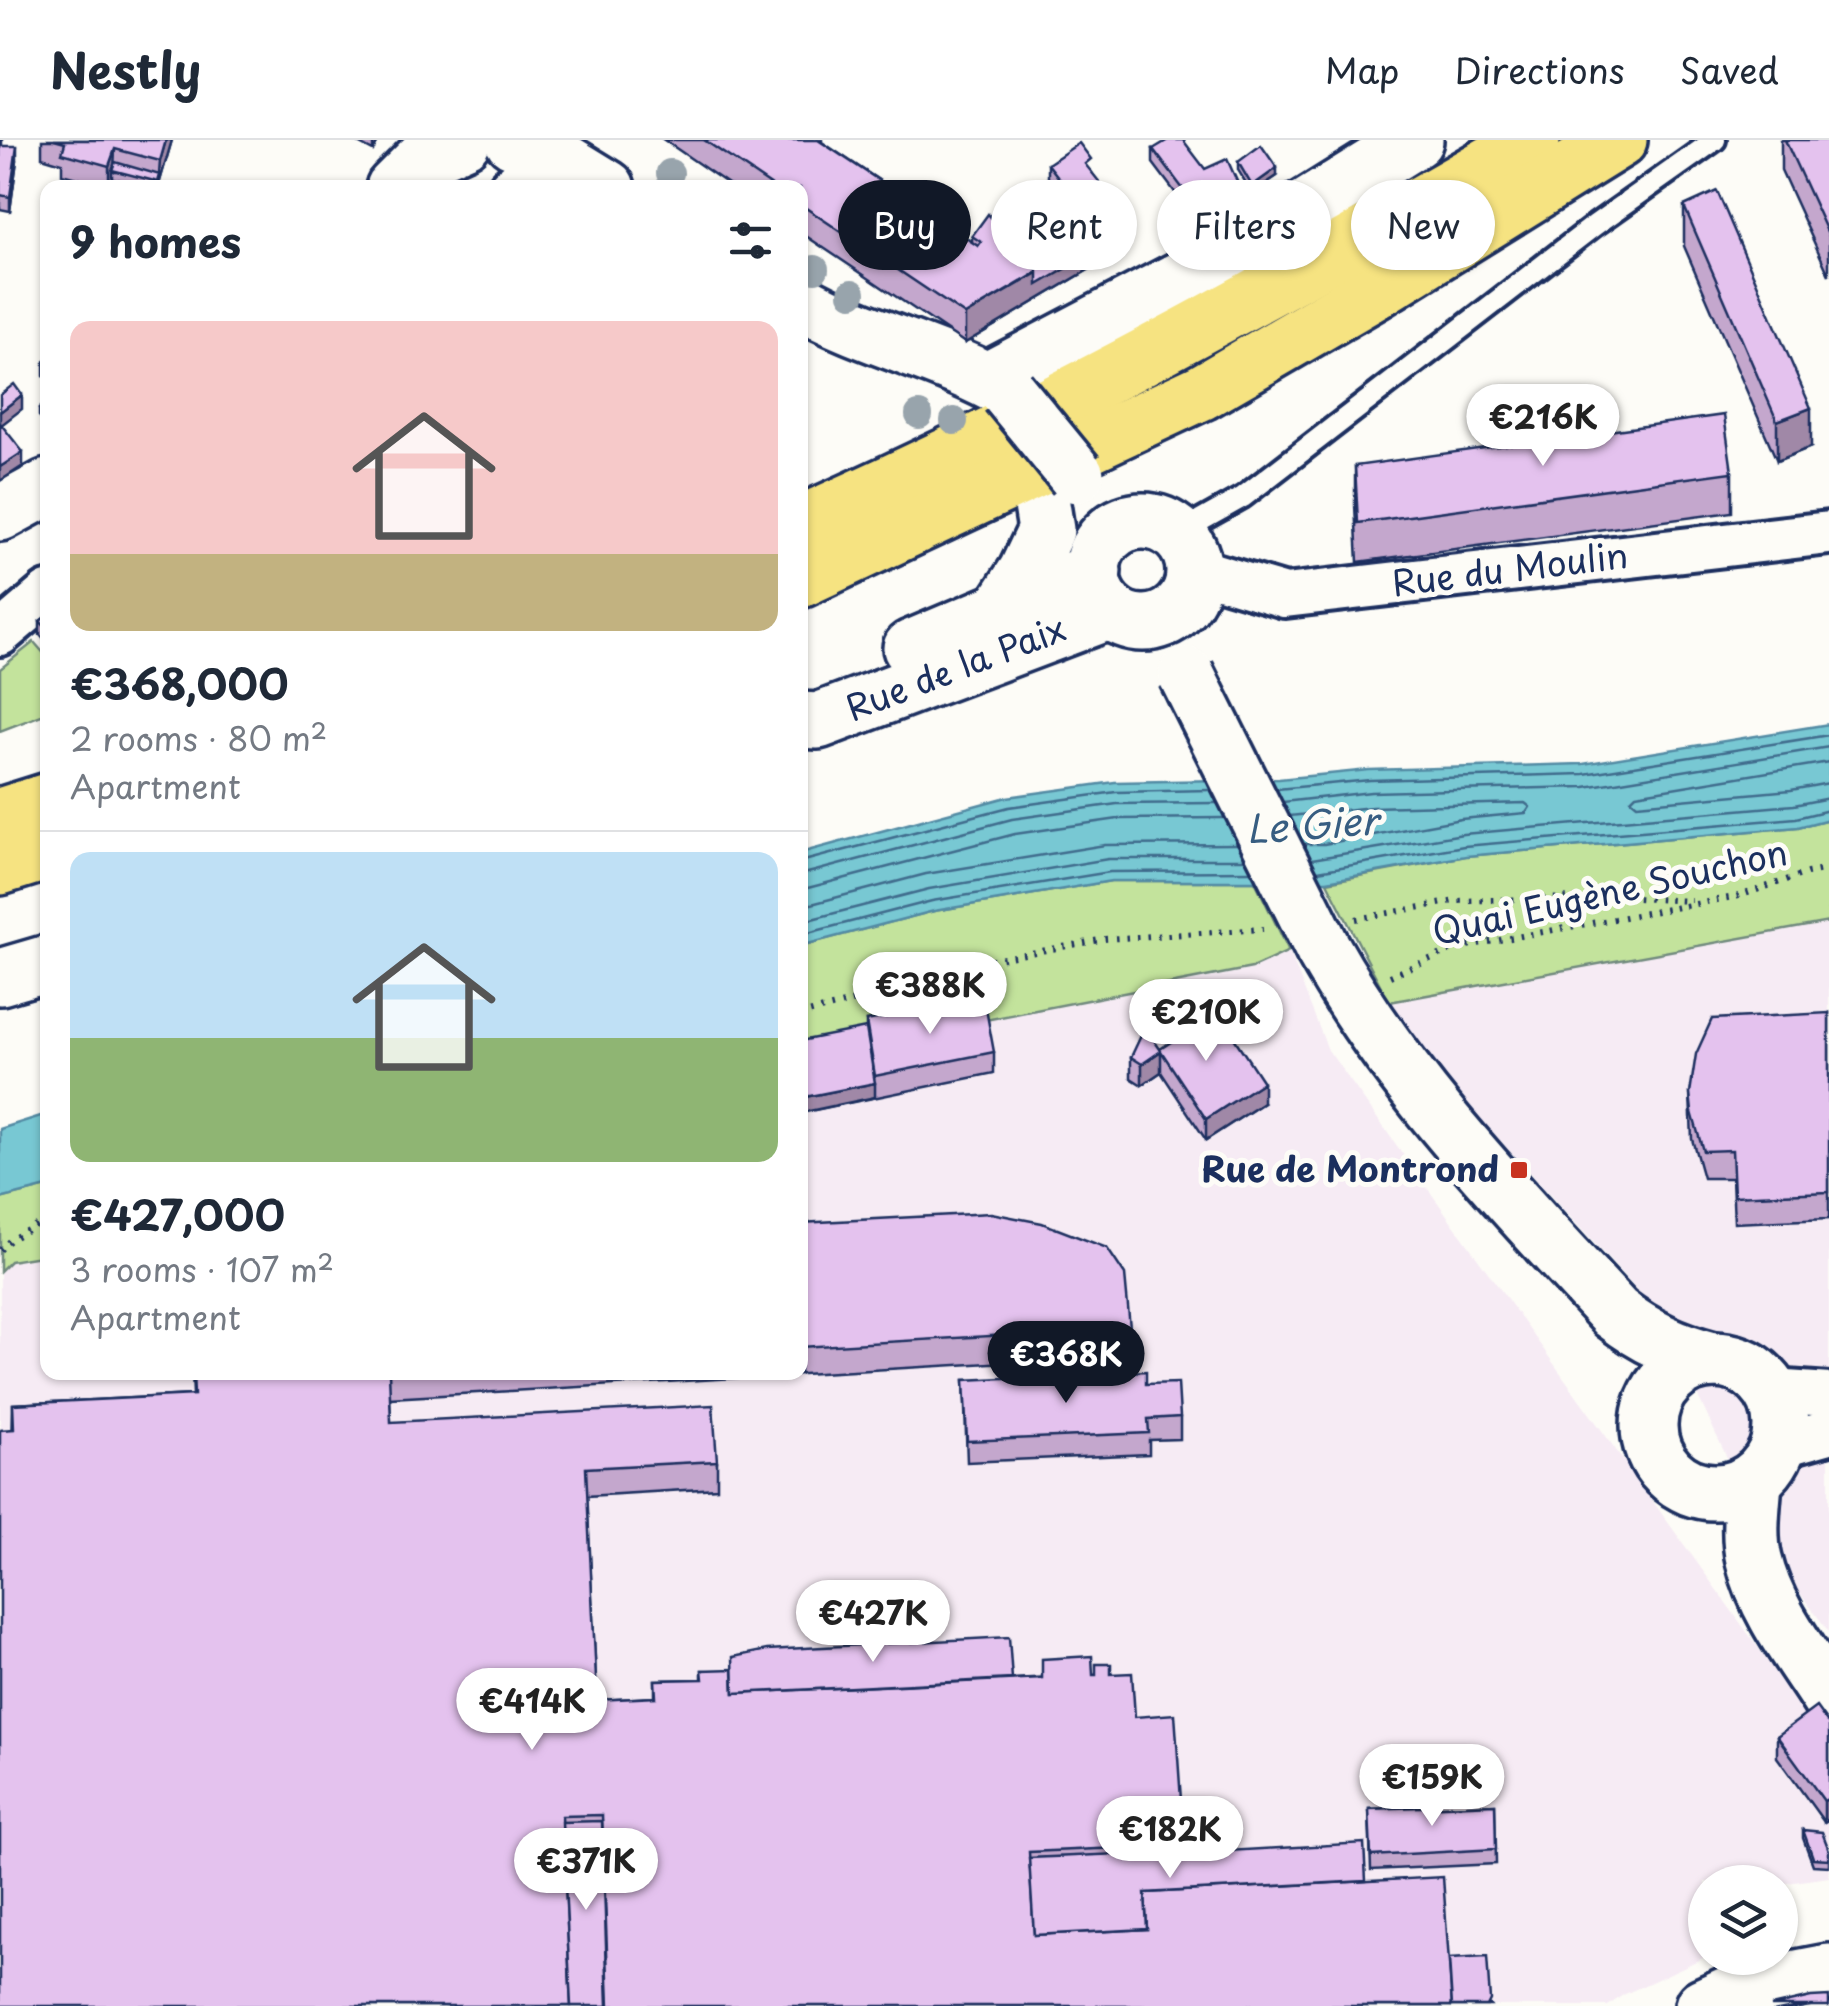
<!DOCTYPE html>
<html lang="en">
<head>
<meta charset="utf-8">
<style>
  body { margin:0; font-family:"Playpen Sans",sans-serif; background:#f6f6f7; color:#1f2937; height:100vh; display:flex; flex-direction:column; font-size:38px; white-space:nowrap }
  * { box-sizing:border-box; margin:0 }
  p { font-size:32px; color:#747a83 }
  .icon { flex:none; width:55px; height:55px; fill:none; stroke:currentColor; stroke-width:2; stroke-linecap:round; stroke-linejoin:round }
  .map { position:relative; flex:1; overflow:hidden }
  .drawer { position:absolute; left:40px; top:40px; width:768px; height:1200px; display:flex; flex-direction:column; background:#fff; border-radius:20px; box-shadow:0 2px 8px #0004 }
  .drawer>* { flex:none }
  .guide { position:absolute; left:838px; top:40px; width:840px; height:90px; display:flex; gap:20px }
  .buttons { position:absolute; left:1688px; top:1725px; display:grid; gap:20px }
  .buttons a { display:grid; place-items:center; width:110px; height:110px; border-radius:50%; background:#fff; box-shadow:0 2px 8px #0004; font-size:50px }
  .price { position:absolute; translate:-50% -85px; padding:0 22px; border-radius:35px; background:#fff; color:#222; font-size:32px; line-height:65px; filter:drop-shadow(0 2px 5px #0008) }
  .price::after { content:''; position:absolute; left:50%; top:60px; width:30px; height:22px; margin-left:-15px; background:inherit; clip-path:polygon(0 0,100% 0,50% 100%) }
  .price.active { background:#111827; color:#fff }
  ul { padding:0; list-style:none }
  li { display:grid; align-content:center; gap:20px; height:530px; padding:0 30px }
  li+li { border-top:2px solid #e0e1e3 }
  li span { display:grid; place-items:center; height:310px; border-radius:20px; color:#555 }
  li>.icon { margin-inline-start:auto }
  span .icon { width:180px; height:180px; fill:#fffc; stroke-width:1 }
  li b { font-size:42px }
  h2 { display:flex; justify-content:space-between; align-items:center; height:120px; padding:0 30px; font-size:42px }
  .chip { padding:0 35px; border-radius:45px; background:#fff; box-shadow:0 2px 8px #0004; font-size:35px; line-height:90px }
  .chip.active { background:#111827; color:#fff }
  header { display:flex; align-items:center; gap:60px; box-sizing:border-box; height:140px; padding:0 50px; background:#fff; border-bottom:2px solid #e0e1e3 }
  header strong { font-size:48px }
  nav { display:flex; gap:55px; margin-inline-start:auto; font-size:35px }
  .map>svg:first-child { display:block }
  .built { fill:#f6ebf4 }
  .green { fill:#c3e39c; stroke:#6f897d; stroke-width:2.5 }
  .water { fill:#78c8d3; stroke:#538ba4; stroke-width:2.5 }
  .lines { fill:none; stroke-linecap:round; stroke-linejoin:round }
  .shore { stroke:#406c8d; stroke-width:2.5 }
  .lane-casing { stroke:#1b2f5e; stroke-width:28 }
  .street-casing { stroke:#1b2f5e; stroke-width:50 }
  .secondary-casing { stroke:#1b2f5e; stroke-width:62 }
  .highway-casing { stroke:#1b2f5e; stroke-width:62 }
  .path { stroke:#1b2f5e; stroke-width:6; stroke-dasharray:2.5 8; stroke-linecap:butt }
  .lane { stroke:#fdfcf7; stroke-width:20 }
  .street { stroke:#fdfcf7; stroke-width:42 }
  .secondary { stroke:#fdfcf7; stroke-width:55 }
  .highway { stroke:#f6e381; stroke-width:55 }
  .secondary-bridge-casing { stroke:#1b2f5e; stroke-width:62; stroke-linecap:butt }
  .secondary-bridge { stroke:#fdfcf7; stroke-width:55 }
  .tree { fill:#98a4ac }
  .wall { fill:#c4a7cd; stroke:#1b2f5e; stroke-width:2.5 }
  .shaded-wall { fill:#a088a7; stroke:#1b2f5e; stroke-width:2.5 }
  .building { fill:#e4c2ee; stroke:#1b2f5e; stroke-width:2.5 }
  .poi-dot { fill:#c8321e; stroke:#fdfcf7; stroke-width:4 }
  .labels { text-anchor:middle; stroke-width:10; stroke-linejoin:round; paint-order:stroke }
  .street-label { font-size:35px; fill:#1b2f5e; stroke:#fdfcf7 }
  .poi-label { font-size:35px; font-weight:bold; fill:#1b2f5e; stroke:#fdfcf7; text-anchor:end }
  .water-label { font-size:38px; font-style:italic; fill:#375d81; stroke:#fdfcf7 }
</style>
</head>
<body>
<header>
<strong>Nestly</strong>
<nav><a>Map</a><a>Directions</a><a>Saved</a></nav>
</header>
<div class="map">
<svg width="1829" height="1866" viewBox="0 0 1829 1866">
  <rect width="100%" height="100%" fill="#fdfcf7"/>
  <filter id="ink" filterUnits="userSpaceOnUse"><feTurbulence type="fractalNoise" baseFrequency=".01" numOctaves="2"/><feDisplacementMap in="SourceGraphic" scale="20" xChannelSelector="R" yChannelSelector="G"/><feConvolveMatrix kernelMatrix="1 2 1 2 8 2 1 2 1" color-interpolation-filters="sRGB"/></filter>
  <g filter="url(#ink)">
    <g class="built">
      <path d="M1829,782v710l-53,-71 -117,-247 -207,-226 -63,-86z"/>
      <path d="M1289,811l39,99 501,696v131l-49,7 -75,-2v75l-82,38 -15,11h-1608v-735l10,-10 37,-6 1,117h752v-316l452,-88z"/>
    </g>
    <g class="green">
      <path d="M34,502l13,15v56l-47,18v-62z"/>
      <path d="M1829,679v103l-440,80 -62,-120 139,-26 332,-29z"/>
      <path d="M1111,741h144l34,70 -37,17 -452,88v-110l134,-35z"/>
      <path d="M47,1047v68l-37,6 -10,10v-72z"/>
    </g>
    <g class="water">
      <path d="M1829,584v95l-31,8 -332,29 -139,25h-216l-177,30 -134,35v-93l207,-56 108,-15 164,-3 90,-9 214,-6z"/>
      <path d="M47,974v73l-47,12v-70z"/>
    </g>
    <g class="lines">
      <g class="shore">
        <path d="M1829,622l-193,32 -5,5 6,5 154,-14 38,-7"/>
        <path d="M1277,649l93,-9 214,-6 245,-39"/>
        <path d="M1283,662l88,-10 214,-5 244,-40"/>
        <path d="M1290,676l82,-9 153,-4 5,4 -4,6 -65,6 -137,25h-20"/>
        <path d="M1312,719l151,-25 331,-29 35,-7"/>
        <path d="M800,722l209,-55 107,-15 94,-2"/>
        <path d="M1318,731l146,-25 332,-28 33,-8"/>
        <path d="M800,735l212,-56 105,-15 100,-1"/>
        <path d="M800,750l215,-56 103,-15 106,-1"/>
        <path d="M800,767l126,-33 179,-29 132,-1"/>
        <path d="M800,782l129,-33 179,-30h137"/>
        <path d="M800,795l132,-34 178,-29 141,-1"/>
      </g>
      <defs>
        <path id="lane" d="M1177,394l66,-37 352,-272 120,-85"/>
        <g id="street">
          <path d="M510,48l40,-35"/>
          <path d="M1194,429l91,27 544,-63"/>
          <path d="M0,494l48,-41"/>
          <path d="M1772,1251l57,4"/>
          <path d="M1779,1306l50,-14"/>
        </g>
        <g id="secondary">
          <path d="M513,0l37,13 57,35"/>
          <path d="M394,48l31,-31 38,-17"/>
          <path d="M800,161c66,38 143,53 208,91"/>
          <path d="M988,240l260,-136 167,-104"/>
          <path d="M0,373l48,-26"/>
          <circle cx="1143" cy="432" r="51"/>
          <path d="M1002,469l24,-37 20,-42 -6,-38"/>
          <path d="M911,508l182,-77"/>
          <path d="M800,580l18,1 292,-110"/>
          <path d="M1323,809c76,136 187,250 292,364 31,24 60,37 98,47"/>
          <path d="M0,837l48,-14"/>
          <circle cx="1715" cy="1286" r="66"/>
          <path d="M1754,1342c-2,25 -6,53 0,78 12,51 47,94 75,138"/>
          <path d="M1703,1866l37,-17 89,-17"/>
        </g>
        <g id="highway">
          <path d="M800,384c253,-111 493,-246 732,-384"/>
          <path d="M800,440l402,-188 177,-103 240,-149"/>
          <path d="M0,676l48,-15"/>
          <path d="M0,727l48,-15"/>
        </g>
      </defs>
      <use href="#lane" class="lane-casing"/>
      <use href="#street" class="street-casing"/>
      <use href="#secondary" class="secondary-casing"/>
      <use href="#highway" class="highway-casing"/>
      <g class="path">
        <path d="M1356,779l99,-18 162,-4 74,4"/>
        <path d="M1390,836l66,-28 283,-52 68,-23 22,-4"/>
        <path d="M800,875l75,-19 59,-25 171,-32 158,-10"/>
        <path d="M0,1110l10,-10 38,-22"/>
      </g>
      <use href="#lane" class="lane"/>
      <use href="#street" class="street"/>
      <use href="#secondary" class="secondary"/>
      <use href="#highway" class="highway"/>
      <defs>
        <g id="secondary-bridge">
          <path d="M1008,252l68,83"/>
          <path d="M1186,534l137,275"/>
        </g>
      </defs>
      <use href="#secondary-bridge" class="secondary-bridge-casing"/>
      <use href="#secondary-bridge" class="secondary-bridge"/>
    </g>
    <g class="tree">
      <circle cx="670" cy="33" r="14"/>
      <circle cx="815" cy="129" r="14"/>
      <circle cx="852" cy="153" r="14"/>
      <circle cx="919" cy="275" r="14"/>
      <circle cx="954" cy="281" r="14"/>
    </g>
    <g class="wall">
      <path d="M0,0l2,6 15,14 -7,51 -10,-2z"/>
      <path d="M42,0h130l-14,48h-8l-38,-10 -3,9 -47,-13v-11l-20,-6z"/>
      <path d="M352,0h27l-6,11z"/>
      <path d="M664,0h158v2l82,55 29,15 -1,3 40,27v-6l35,-1 57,-35 -16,-21v-15l43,7 39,63 -20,12v11l-145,86 -165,-111v-44h-66z"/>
      <path d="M1781,0h46l2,5v130l-48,-105z"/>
      <path d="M1153,9l52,20 35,33 -30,15 -2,-4 -13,6 -42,-56z"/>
      <path d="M1238,22l39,14 -25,17 -14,-23z"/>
      <path d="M1684,66l127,241 -34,14 -93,-215z"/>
      <path d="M48,219v22l-4,-5v-14z"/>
      <path d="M48,261v25l-9,-10v-7z"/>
      <path d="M1355,326l377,6v40l-374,50 -3,-57z"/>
      <path d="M48,475v29l-8,-9v-14z"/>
      <path d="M1829,873v206l-95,4 -2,-45h-29l-11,-39 -2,-46z"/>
      <path d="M866,881l128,31v21l-194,40 66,-85z"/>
      <path d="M1160,909l103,54 -57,37 -45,-68 -19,13 -11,-7v-21z"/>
      <path d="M800,1083l330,105v27l-740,43 1,24 326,39v27l-130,8 10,204 58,-3v-17l47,-1v-9l310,9 99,-5 70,126v27l-40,2 1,27 224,25 83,78 41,47h-1490l13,-602 180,-9 -1,-23h608z"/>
      <path d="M964,1240l182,4 34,33v22l-31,1v14l-182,8z"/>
      <path d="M1829,1585v94l-5,3 -47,-65v-21z"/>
      <path d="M1495,1664l1,60 -125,6 -2,-61z"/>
      <path d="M1803,1690l26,20v16l-16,-1 -10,-27z"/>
    </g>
    <g class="shaded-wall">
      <path d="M166,0h6l-14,48 2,-27z"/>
      <path d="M373,0h6l-6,11z"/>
      <path d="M17,6v14l-7,51v-14z"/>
      <path d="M115,9l-1,22 -2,-1v8l-3,9v-21z"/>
      <path d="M1277,28v8l-25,17v-7z"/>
      <path d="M1240,48v14l-30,15v-14z"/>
      <path d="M1208,58v15l-13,6v-14z"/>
      <path d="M1130,80v14l-20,12v11l-145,86v-28z"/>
      <path d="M22,255v14l-22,17v-14z"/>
      <path d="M1811,268v39l-34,14v-40z"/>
      <path d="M23,312v14l-23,15v-14z"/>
      <path d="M1161,911v21l-19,13v-21z"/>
      <path d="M1263,942v21l-57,37v-21z"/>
      <path d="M875,943v14l-75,16v-15z"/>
      <path d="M1829,1658v21l-5,3v-21z"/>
    </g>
    <g class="building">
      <path d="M0,0h2v6h15l-7,51 -10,-2z"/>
      <path d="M54,0h112l-6,21 -45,-12 -6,17 -47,-13 3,-10z"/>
      <path d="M704,0h114l160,106 3,-4 -9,-6 16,-22 50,58 -73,43 -165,-111v-16h-25z"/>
      <path d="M1168,0h15l22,29 22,-10 13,29 -30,15 -2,-5 -13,7 -42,-56z"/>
      <path d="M1785,0h42l2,5v91z"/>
      <path d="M1079,3l12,16 -6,5 45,56 -26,16 6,7 -72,42v-13l-31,-37 65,-40 -24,-31z"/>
      <path d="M1261,5l16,23 -25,18 -14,-24z"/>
      <path d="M115,22l45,13 -2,7 -46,-12z"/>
      <path d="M910,48l23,17 -5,8 -24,-16z"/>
      <path d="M1717,51l94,217 -34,13 -93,-215z"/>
      <path d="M14,244l8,11 -22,17v-17z"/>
      <path d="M48,261v18l-9,-10z"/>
      <path d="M1724,275l8,57 -374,51 -3,-57z"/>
      <path d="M0,283l23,29 -23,15z"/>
      <path d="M48,475v15l-8,-9z"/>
      <path d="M984,858l10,54 -119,24 -9,-55z"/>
      <path d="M1217,872l46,70 -57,37 -45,-68 -19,13 -11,-7 14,-30 15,22z"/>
      <path d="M1829,873v179l-95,4 -2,-46 -29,1 -11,-39 -2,-19 6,-39 16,-35z"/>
      <path d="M866,888l9,55 -75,15v-57z"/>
      <path d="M991,1073l51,10 65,25 18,27 5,53 -330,19v-124z"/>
      <path d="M1146,1231v13l32,-1 2,34 -32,2 1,14 -182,8 -3,-61z"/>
      <path d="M193,1232h196l2,50 322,-17 4,56 -131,7 11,232 59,-3 -1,-17 48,-1 -1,-9 31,-1 1,24 308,-15v-19l50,-3 1,19h3v-11h15v10l21,-1 3,44 40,-3 6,86 -41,2 2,45 -113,5 5,83 113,-6 -2,-36 298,-16 9,129h-843l-7,-191 -40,1 9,190h-571v-576l14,-1 -1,-25 181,-9z"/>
      <path d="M1009,1497l3,42 -278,14 -1,-36 34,-7z"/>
      <path d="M1816,1567l13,18v73l-5,3 -47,-65z"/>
      <path d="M1495,1664l1,45 -125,7 -2,-47z"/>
      <path d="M602,1681l6,185h-37l-9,-184z"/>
      <path d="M1803,1690l19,2 7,18v9l-16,-1z"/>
      <path d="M1364,1703l2,38 -221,12 2,36 -113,6 -5,-77 113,-5v3z"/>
      <path d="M1487,1817l3,43 -3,6h-35l-3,-47z"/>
      <path d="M1829,1856v10h-58l40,-9z"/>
    </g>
  </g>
  <rect class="poi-dot" x="1509" y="1020" width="20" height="20" rx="5"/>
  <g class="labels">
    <g class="street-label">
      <text transform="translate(1510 430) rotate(-7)" y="12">Rue du Moulin</text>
      <text transform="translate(956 529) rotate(-21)" y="12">Rue de la Paix</text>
      <text transform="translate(1610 753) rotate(-13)" y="12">Quai Eugène Souchon</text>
    </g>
    <g class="poi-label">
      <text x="1499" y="1042">Rue de Montrond</text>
    </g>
    <g class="water-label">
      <text transform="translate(1312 686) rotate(-4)" y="13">Le Gier</text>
    </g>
  </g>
</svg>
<div class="buttons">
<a><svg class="icon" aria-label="layers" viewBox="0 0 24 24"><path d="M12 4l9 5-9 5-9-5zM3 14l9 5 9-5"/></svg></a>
</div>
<b class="price" style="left:1543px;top:329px">€216K</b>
<b class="price" style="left:930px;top:897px">€388K</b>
<b class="price" style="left:1206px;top:924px">€210K</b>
<b class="price active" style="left:1066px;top:1266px">€368K</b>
<b class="price" style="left:873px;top:1525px">€427K</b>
<b class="price" style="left:532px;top:1613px">€414K</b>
<b class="price" style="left:1432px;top:1689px">€159K</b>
<b class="price" style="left:1170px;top:1741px">€182K</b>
<b class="price" style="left:586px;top:1773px">€371K</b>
<div class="guide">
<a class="chip active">Buy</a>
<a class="chip">Rent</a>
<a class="chip">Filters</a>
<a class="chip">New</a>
</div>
<section class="drawer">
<h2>9 homes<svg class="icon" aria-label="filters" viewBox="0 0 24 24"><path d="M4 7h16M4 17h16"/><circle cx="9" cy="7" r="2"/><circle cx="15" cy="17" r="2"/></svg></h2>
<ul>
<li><span style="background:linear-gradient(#f6c9c9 75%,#c2b280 0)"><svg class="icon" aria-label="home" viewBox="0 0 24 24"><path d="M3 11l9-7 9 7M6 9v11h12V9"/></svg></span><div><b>€368,000</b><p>2 rooms · 80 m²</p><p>Apartment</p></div></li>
<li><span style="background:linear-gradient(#bfe0f5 60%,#8fb573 0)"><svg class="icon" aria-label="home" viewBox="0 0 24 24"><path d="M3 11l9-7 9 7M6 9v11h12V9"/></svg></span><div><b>€427,000</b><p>3 rooms · 107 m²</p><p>Apartment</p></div></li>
</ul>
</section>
</div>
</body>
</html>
